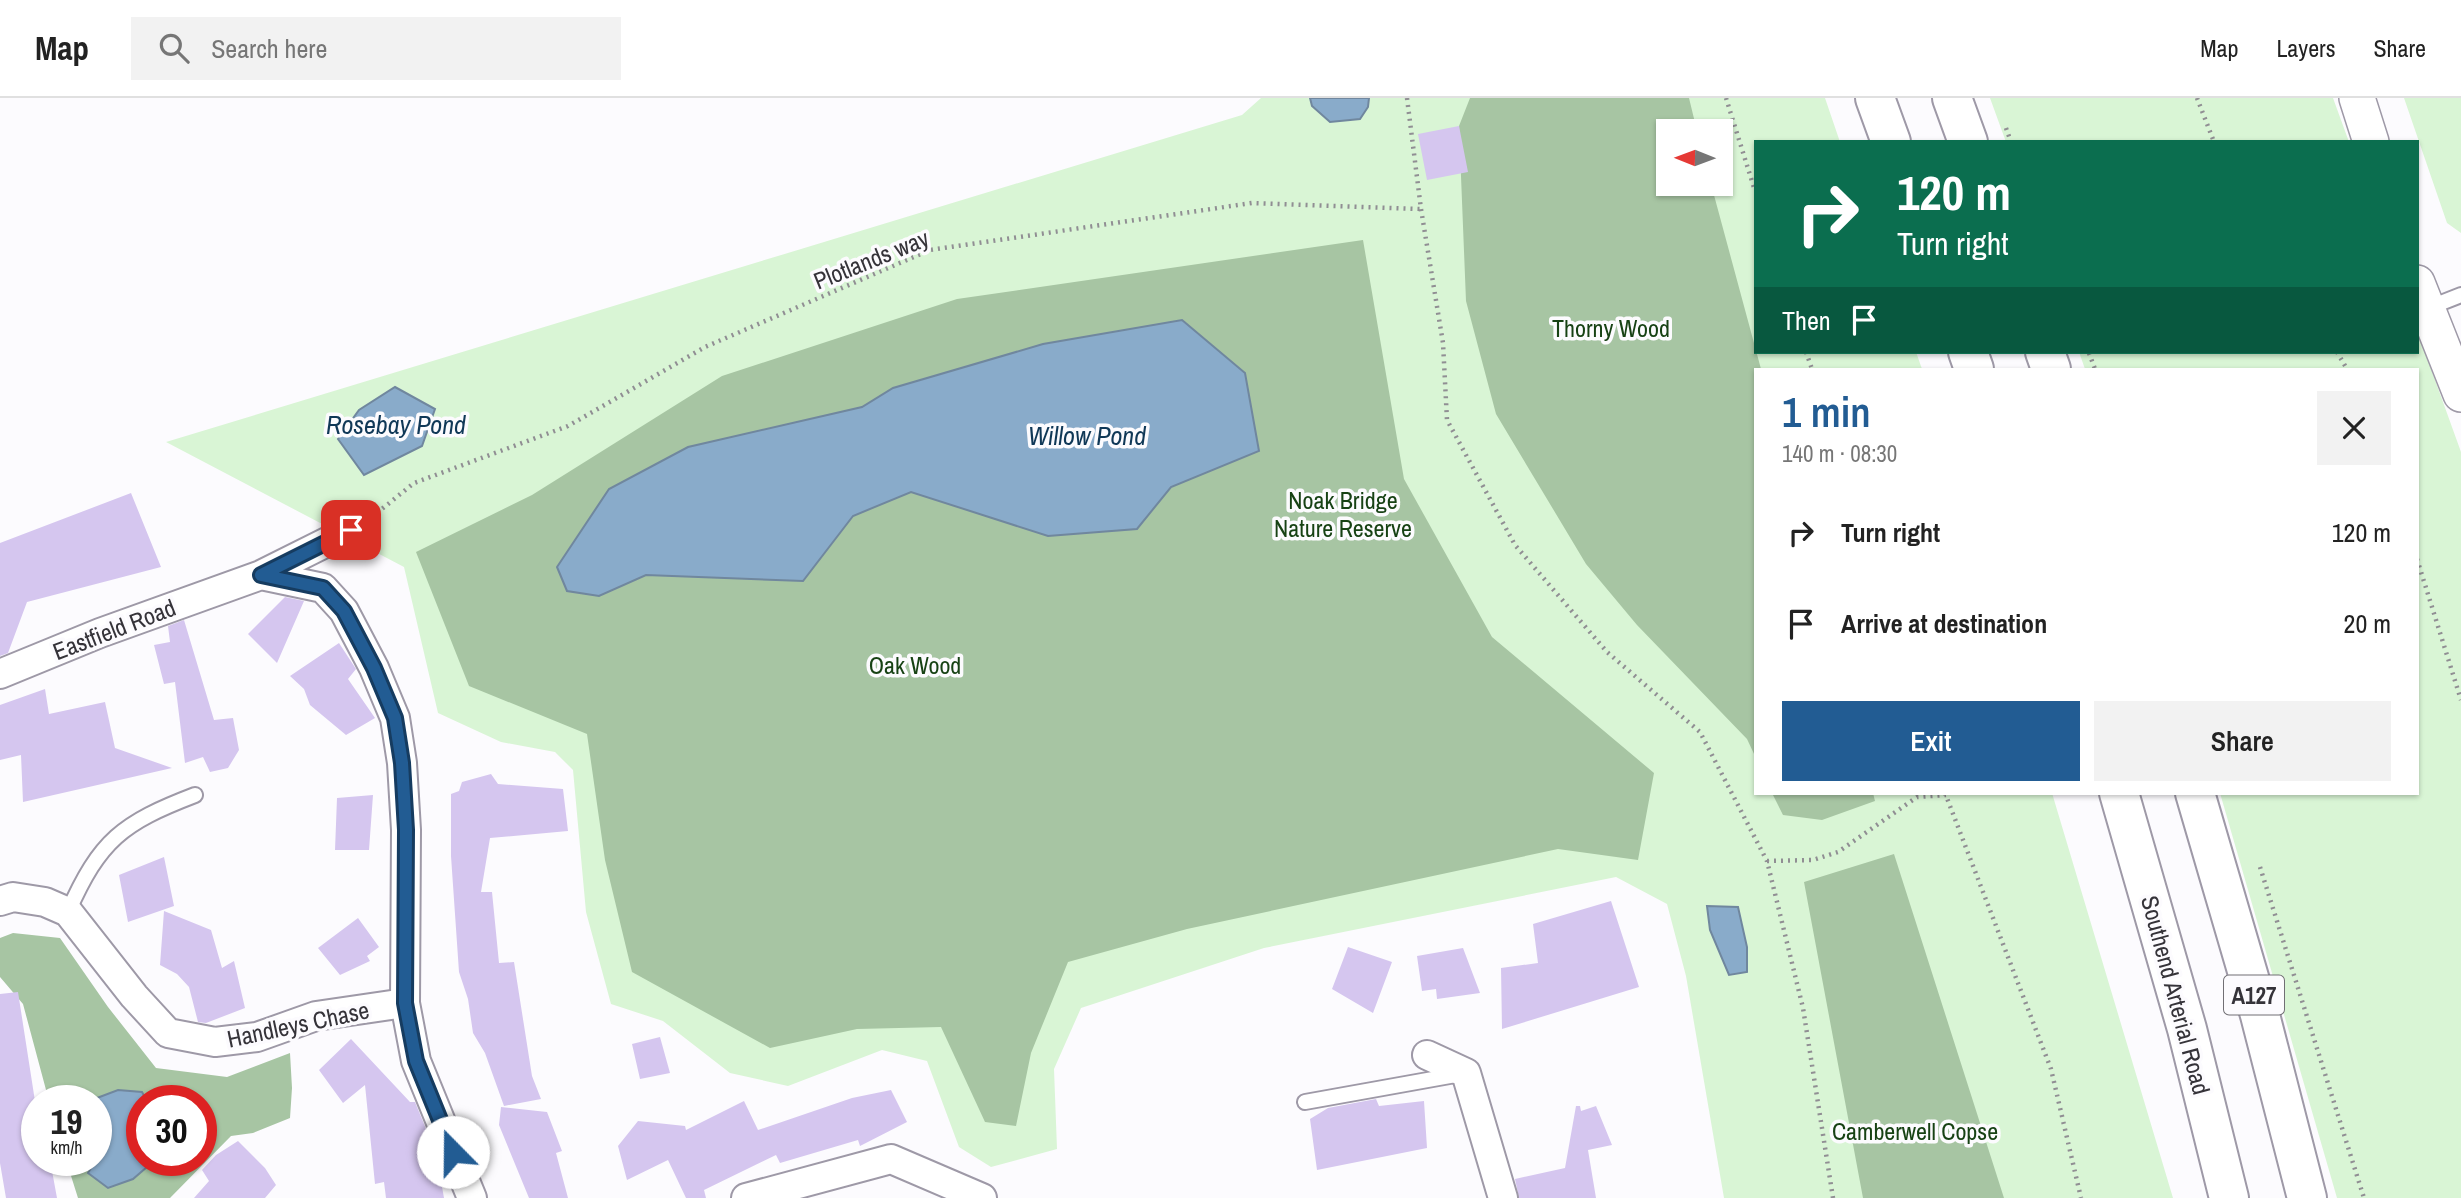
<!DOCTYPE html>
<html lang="en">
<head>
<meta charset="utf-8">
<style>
  :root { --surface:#fff; --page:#f2f2f2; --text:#222; --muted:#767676; --line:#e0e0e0; --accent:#225c93 }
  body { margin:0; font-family:"Archivo Narrow",sans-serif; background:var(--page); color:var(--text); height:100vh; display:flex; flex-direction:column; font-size:26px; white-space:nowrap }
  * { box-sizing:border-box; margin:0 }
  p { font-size:23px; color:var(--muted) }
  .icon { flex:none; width:38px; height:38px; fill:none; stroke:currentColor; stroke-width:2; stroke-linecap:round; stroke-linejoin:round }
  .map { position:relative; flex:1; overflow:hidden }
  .side { position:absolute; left:1754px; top:270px; width:665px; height:427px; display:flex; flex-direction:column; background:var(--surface); border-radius:0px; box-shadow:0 2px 5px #0004 }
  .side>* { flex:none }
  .guide { position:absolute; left:1754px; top:42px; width:665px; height:214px; border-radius:0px; box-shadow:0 2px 5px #0004; background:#0b6e4f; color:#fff; overflow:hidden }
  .needle { width:46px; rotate:271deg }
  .tools { position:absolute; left:1656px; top:21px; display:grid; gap:14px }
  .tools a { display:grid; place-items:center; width:77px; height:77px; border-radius:0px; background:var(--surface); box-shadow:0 2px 5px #0004; font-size:35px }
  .speed { position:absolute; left:21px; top:987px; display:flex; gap:14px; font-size:35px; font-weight:700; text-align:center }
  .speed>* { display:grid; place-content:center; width:91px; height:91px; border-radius:50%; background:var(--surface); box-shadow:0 2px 5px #0004; line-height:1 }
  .speed small { font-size:18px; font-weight:400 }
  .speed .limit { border:10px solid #d22; background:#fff; color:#111 }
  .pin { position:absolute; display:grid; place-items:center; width:60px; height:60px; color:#fff; margin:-30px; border-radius:14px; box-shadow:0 4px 10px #0006 }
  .me { position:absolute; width:77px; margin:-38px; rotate:338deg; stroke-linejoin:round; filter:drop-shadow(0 0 5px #0008) }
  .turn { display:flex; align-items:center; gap:24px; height:147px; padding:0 28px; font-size:32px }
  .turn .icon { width:91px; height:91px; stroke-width:2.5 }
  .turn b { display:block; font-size:49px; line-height:60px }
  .then { display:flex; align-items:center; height:66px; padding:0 28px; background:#0003; gap:14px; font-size:26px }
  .round { display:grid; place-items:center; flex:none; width:74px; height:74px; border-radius:0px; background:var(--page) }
  .summary { display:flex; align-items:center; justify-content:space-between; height:119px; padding:0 28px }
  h1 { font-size:42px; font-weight:600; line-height:52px; color:var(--accent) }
  .action { display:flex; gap:14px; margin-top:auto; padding:14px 28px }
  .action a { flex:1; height:80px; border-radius:0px; background:var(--accent); color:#fff; font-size:28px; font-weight:600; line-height:80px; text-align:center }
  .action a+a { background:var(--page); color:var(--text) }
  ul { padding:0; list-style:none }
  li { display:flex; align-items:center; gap:21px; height:91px; padding:0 28px }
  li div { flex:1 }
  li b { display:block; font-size:26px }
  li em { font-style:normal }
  header { display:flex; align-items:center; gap:42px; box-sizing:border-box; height:98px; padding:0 35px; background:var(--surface); border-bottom:2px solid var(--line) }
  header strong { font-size:33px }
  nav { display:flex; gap:38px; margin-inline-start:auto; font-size:24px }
  .search { width:490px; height:63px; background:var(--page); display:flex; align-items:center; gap:18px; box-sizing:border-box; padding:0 24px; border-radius:0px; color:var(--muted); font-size:26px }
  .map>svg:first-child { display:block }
  .green { fill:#d9f5d5; fill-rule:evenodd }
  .forest { fill:#a7c5a3; fill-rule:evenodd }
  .water { fill:#89abca; stroke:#70879e; stroke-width:2 }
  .building { fill:#d5c6ef }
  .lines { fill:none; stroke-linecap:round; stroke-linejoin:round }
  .service-casing { stroke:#9e99a7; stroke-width:18 }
  .minor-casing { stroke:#9e99a7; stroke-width:32 }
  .tertiary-casing { stroke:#9e99a7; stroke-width:38 }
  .trunk-casing { stroke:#9e99a7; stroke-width:42 }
  .path { stroke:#908e93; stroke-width:4.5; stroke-dasharray:2 5; stroke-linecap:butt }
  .service { stroke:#fff; stroke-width:14 }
  .minor { stroke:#fff; stroke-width:28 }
  .tertiary { stroke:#fff; stroke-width:35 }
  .trunk { stroke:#fff; stroke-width:38 }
  .route-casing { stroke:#163c60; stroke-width:18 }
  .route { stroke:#225c93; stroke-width:12 }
  .labels { text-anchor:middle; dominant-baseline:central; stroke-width:7; stroke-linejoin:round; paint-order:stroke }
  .shield { fill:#fcfbfe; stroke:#716f74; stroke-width:2 }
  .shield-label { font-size:23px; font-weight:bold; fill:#353339 }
  .street-label { font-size:24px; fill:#353339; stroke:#fcfbfe }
  .park-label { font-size:24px; fill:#174214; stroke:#fcfbfe }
  .water-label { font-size:26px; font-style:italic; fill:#103857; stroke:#fcfbfe }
</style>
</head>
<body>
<header>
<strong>Map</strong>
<div class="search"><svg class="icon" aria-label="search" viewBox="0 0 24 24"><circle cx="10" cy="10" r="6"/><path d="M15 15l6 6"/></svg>Search here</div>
<nav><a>Map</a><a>Layers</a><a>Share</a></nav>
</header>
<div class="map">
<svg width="2461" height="1100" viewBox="0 0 2461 1100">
  <rect width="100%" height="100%" fill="#fcfbfe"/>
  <path class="green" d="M1261 0H1825L1840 44H1755V254H1916L1922 271H1755V695H2052L2173 1100H1724L1686 878 1667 806 1616 779 1264 850 1081 910 1054 971 1057 1051 991 1069 959 1049 927 963 882 952 788 988 730 975 663 923 611 906 586 814 573 672 555 654 501 644 438 615 404 469 166 344 1242 17ZM1668 33H1720V86H1668Z
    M1990 0H2333L2349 44H2006Z
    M2404 0H2461V135L2447 125Z
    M2417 232 2461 354V1100H2337L2220 695H2417V271H2085L2079 254H2417Z"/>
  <path class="forest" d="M1470 0H1689L1697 33H1668V86H1711L1761 271H1755V658L1747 641 1637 527 1586 466 1496 316 1466 203 1459 28Z
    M1363 142 1404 381 1492 539 1654 675 1638 762 1558 751 1187 831 1068 864 1031 955 1016 1028 985 1024 941 929 857 931 770 950 632 874 605 762 587 636 469 588 416 454 532 397 722 278 957 201Z
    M1772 695H1873L1875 703 1822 722 1783 717Z
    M1894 756 2004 1100H1863L1804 784Z
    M13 835 60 840 108 909 156 970 227 979 290 955 292 990 290 1020 253 1035 231 1038 170 1100H78L66 1062H96V1003H49L23 906 0 879V840ZM142 1003H201V1062H142Z"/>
  <path class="water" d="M1310 0H1369L1368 9 1360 21 1330 24 1312 8Z
    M1182 222 1245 275 1259 353 1171 389 1137 431 1048 438 911 394 853 418 803 483 646 477 599 498 567 493 557 469 609 391 688 349 862 309 893 290 1043 246Z
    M395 289 435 311 422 348 364 377 338 341 359 312Z
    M1707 808 1738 809 1747 849V874L1729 877 1710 832Z
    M118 992 142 994 147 1003H142V1062H155L133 1081 108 1090 88 1075 96 1062 100 1039H96V1003H89Z"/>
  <path class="building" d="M1459 28 1468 74 1427 82 1418 36Z
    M131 395 161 469 27 504 8 555 0 558V445Z
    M285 499 304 503 277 565 248 536Z
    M184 522 214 622 233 620 239 652 228 670 210 674 203 659 185 665 175 584 164 586 154 547 170 544 168 528Z
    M339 545 356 571 348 581 375 620 346 637 310 607 304 591 290 578Z
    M45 591 49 616 105 604 115 650 172 670 23 704 21 657 0 662V607Z
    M491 676 498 686 563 691 568 733 490 740 481 794H492L499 865 514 864 532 978 541 1001 504 1008 485 955 473 935 468 901 459 874 451 758V696L459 693 462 684Z
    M373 697 369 752H335L337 700Z
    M164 759 174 808 128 824 119 777Z
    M1611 803 1639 889 1502 931 1501 870 1538 865 1533 826Z
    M164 813 211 832 222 870 234 863 245 910 206 925 198 924 189 889 177 876 160 867Z
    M358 820 379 849 367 858 370 863 340 877 318 850Z
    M1348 849 1392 864 1373 915 1332 891Z
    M1463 850 1480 895 1437 901 1436 891 1422 893 1417 858Z
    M18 894 37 1016V1062H50L57 1100H6L0 1065V896Z
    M660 939 670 975 640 981 632 946Z
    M351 941 410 1004H415L436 1055 444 1100H386L384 1084 375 1086 365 987 343 1005 319 972Z
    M891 992 907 1024 860 1048 858 1042 780 1065 776 1057 704 1092 706 1100H686L668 1062 627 1082 618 1048 638 1023 685 1028 686 1032 744 1003 758 1032 852 1000Z
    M1376 1001 1379 1008 1424 1003 1427 1050 1317 1072 1310 1021 1328 1010Z
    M1576 1008H1580L1581 1013 1596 1008 1612 1047 1588 1052 1596 1100H1519L1515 1081 1565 1070Z
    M501 1009 547 1014 562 1053 556 1055 568 1100H529L499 1027Z
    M238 1043 265 1070 276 1087 265 1100H194L209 1083 202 1072 216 1057Z"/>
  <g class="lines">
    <defs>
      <path id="service" d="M2428 210 2461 197
        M68 814C100 742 122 725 195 697
        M1305 1004 1461 976"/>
      <path id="minor" d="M261 477 351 432
        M0 576 100 535 261 477 323 490 344 513 374 570 395 620 402 665 406 732 405 905 416 963 472 1100
        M0 803 13 799 45 804 68 814 134 898 168 935 215 944 257 939 316 918 405 905
        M1427 957 1466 975 1503 1100
        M746 1100 891 1061 982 1100"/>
      <path id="tertiary" d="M2357 0 2371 44
        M2417 185 2461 296"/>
      <path id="trunk" d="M1875 0 1891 44
        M1952 0 1968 44
        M1968 254 1974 271
        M2045 254 2051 271
        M2119 695 2187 931 2229 1100
        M2195 695 2260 917 2307 1100"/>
    </defs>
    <use href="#service" class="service-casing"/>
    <use href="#minor" class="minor-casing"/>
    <use href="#tertiary" class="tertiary-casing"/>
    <use href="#trunk" class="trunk-casing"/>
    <path class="path" d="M1407 0 1421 111 1443 245 1447 322 1515 447 1607 554 1700 634 1767 763 1803 910 1833 1100
      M1726 0 1755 93
      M2197 0 2214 44
      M2006 30 2011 44
      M1806 254 1812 271
      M2337 254 2347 271
      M2089 255 2095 271
      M377 415 414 385 568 328 705 249 930 152 1252 105 1421 111
      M2417 461 2461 602
      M1945 695 2051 971 2081 1100
      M1767 763 1813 762 1838 754 1917 699 1946 697
      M2260 769 2364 1100"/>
    <use href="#service" class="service"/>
    <use href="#minor" class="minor"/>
    <use href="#tertiary" class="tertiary"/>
    <use href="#trunk" class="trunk"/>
  </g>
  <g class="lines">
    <defs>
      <path id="route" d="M351 432 261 477 323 490 344 513 374 570 395 620 402 665 406 732 405 905 416 963 453 1054"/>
    </defs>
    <use href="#route" class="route-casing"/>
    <use href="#route" class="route"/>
  </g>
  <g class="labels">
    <rect class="shield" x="2224" y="877.5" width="60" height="39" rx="5"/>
    <g class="shield-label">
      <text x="2254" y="897">A127</text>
    </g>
    <g class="street-label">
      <text transform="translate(871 161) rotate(-22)">Plotlands way</text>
      <text transform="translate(114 531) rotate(-21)">Eastfield Road</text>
      <text transform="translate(2176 897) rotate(75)">Southend Arterial Road</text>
      <text transform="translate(298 926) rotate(-12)">Handleys Chase</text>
    </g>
    <g class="park-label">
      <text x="1611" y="230">Thorny Wood</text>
      <text x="1343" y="402">Noak Bridge<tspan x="1343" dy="28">Nature Reserve</tspan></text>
      <text x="915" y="567">Oak Wood</text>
      <text x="1915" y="1033">Camberwell Copse</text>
    </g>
    <g class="water-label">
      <text x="396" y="326">Rosebay Pond</text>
      <text x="1087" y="337">Willow Pond</text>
    </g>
  </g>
</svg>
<div class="tools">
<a><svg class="needle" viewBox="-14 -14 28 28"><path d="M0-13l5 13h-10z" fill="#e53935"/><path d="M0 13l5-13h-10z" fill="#767676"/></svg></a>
</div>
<div class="speed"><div>19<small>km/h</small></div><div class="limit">30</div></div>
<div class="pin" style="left:351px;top:432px;background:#d93025"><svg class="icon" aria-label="arrive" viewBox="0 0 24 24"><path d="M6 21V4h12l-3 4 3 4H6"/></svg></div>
<svg class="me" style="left:453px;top:1054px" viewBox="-20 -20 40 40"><circle r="19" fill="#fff"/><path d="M0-13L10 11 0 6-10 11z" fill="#225c93"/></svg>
<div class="guide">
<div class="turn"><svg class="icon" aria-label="right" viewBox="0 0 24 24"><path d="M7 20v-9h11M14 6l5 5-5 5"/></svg><div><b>120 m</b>Turn right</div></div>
<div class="then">Then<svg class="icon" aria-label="arrive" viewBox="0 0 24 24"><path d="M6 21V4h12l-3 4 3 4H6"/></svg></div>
</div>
<section class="side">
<div class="summary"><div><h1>1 min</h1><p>140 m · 08:30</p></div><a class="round"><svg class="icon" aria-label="close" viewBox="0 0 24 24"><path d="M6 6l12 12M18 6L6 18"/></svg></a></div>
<ul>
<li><svg class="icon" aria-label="right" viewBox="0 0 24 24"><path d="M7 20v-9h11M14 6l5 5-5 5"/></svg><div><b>Turn right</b></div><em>120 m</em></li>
<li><svg class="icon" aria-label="arrive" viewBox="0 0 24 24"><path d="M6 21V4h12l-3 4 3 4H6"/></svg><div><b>Arrive at destination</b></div><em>20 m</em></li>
</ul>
<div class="action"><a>Exit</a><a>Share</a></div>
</section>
</div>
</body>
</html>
